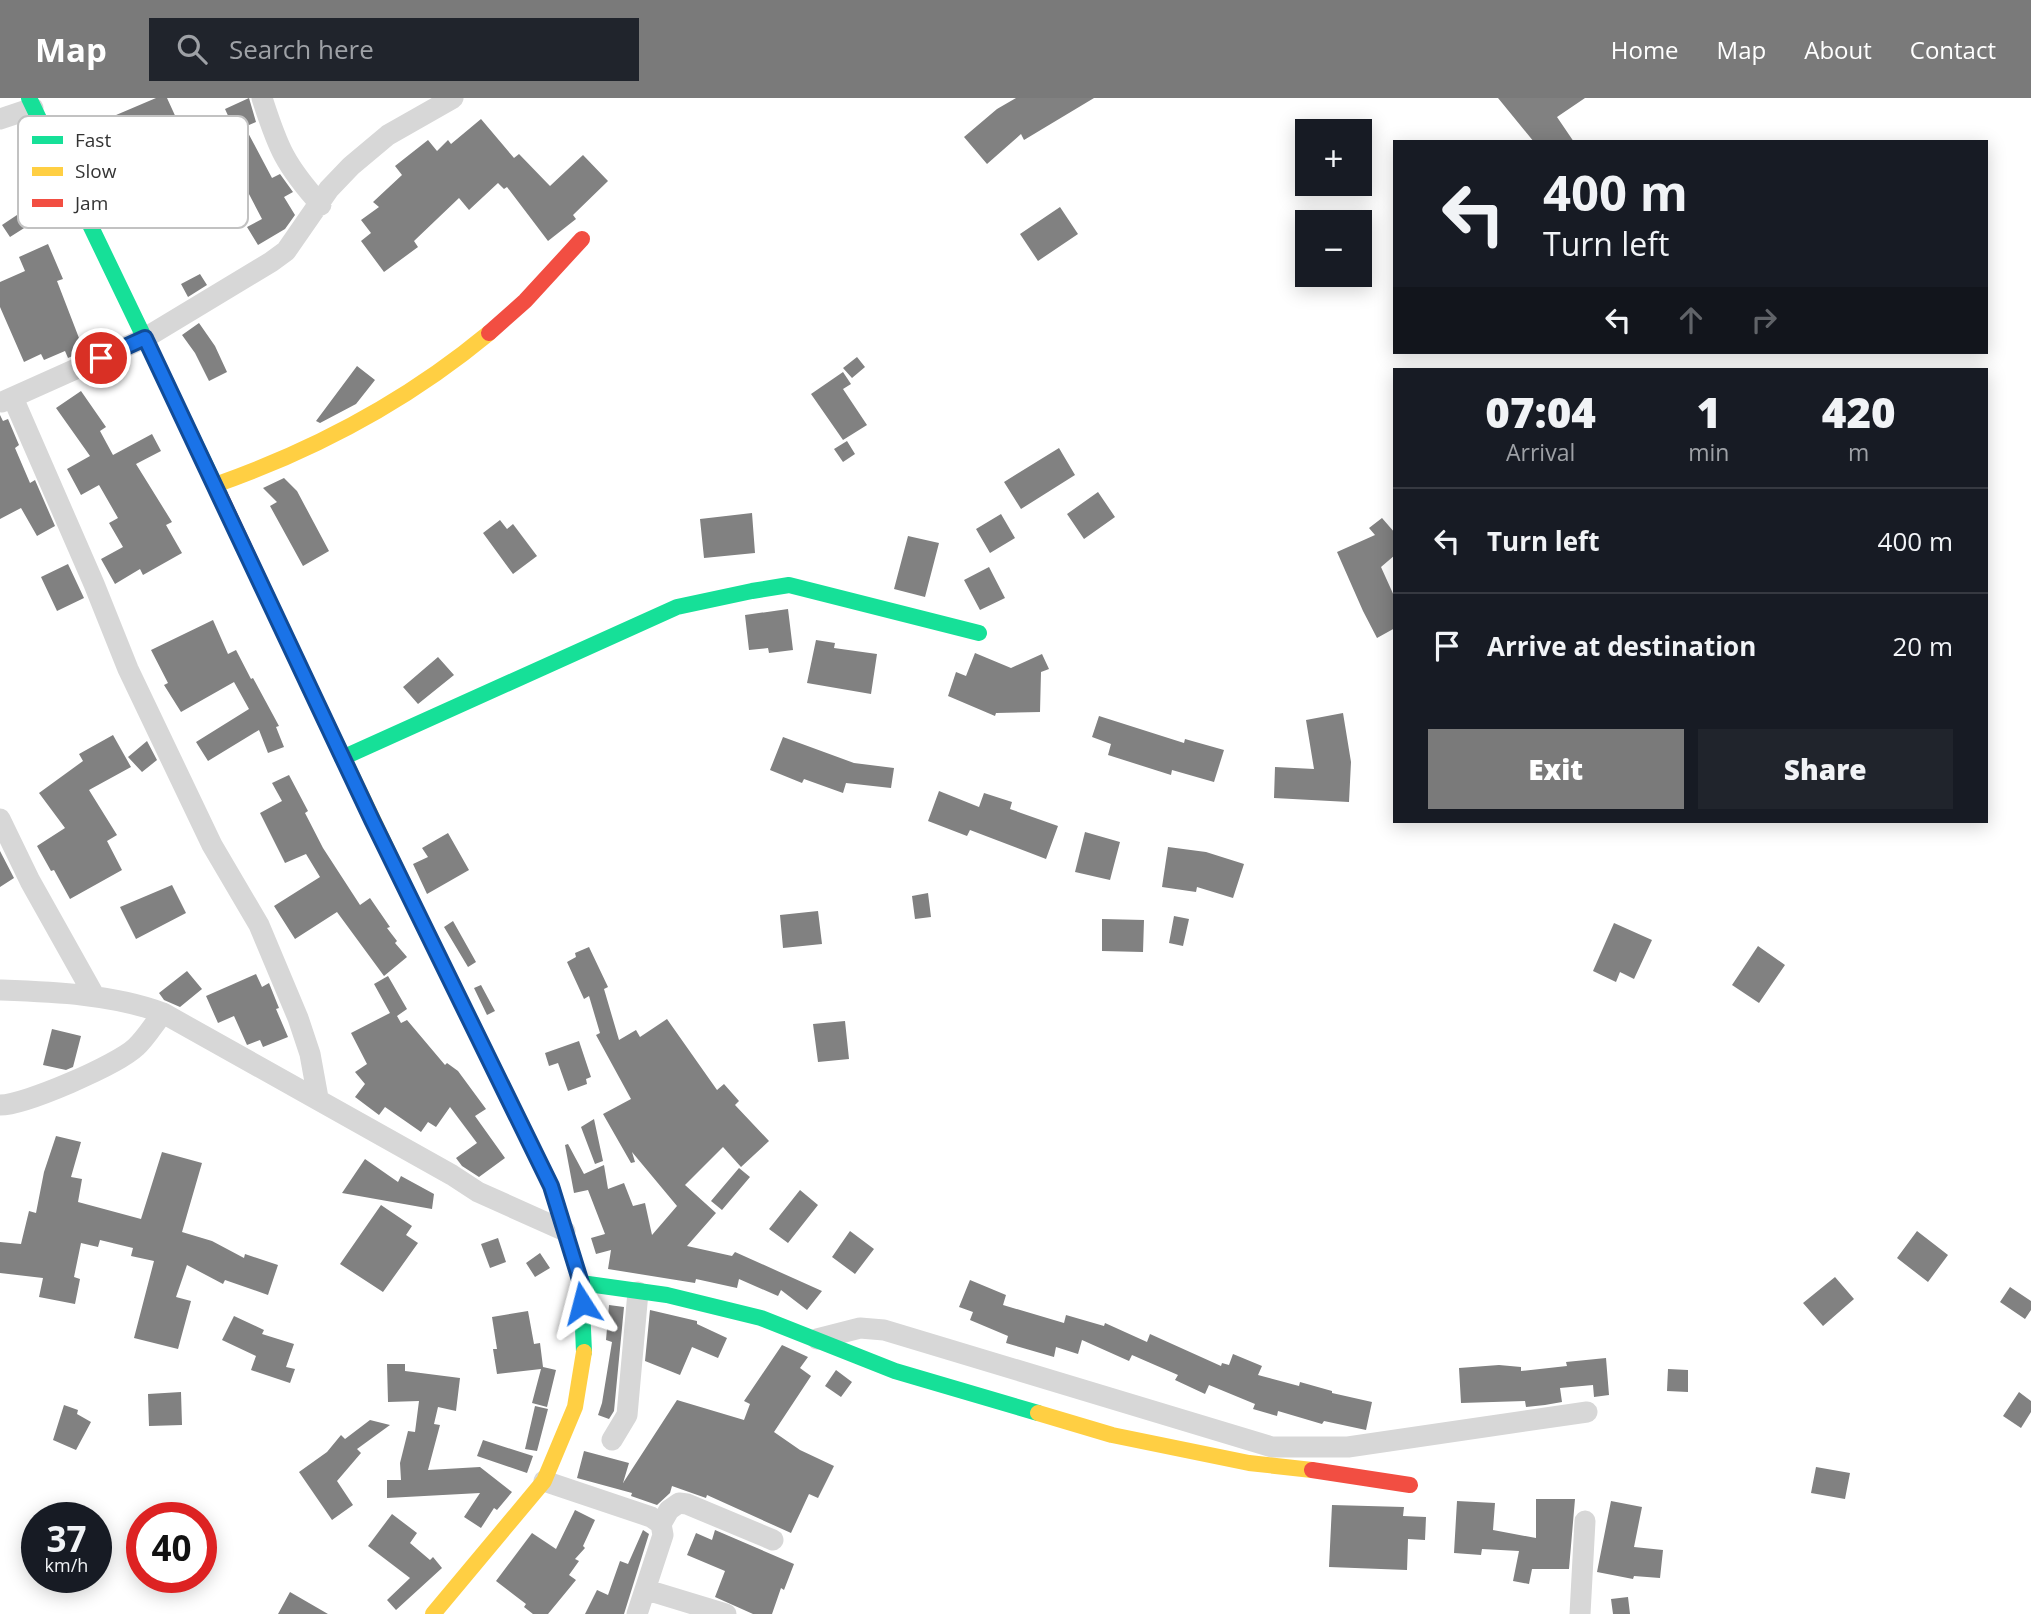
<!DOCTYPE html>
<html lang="en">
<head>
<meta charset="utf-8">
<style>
  :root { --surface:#171b24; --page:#20242c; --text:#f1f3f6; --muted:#9ea1a6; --line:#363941; --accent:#7a7a7a }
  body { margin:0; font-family:"Open Sans",sans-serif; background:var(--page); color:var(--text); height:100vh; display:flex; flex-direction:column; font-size:26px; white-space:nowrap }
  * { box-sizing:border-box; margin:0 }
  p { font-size:23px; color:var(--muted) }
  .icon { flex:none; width:38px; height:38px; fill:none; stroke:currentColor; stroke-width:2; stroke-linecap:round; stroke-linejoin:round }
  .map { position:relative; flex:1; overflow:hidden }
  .side { position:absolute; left:1393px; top:270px; width:595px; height:455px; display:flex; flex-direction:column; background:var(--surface); border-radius:0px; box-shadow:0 4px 18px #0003 }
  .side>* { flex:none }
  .banner { position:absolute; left:1393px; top:42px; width:595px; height:214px; border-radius:0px; box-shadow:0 4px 18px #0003; background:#171b24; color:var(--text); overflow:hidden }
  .tools { position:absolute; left:1295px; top:21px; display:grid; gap:14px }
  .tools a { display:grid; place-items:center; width:77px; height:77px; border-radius:0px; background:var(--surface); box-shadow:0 4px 18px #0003; font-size:35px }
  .speed { position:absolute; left:21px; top:1404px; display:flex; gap:14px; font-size:35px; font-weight:700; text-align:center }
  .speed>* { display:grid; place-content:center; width:91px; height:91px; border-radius:50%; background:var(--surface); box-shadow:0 4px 18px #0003; line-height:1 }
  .speed small { font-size:18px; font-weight:400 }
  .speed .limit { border:10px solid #d22; background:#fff; color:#111 }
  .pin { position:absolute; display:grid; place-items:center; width:60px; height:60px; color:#fff; margin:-30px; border:4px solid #fff; border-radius:50%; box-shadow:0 2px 7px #0007 }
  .me { position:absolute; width:77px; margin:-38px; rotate:351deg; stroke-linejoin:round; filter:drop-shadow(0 0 5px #0008) }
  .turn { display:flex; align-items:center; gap:24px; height:147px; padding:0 35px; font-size:32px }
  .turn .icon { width:91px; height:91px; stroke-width:2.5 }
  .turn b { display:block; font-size:49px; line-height:60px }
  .lanes { display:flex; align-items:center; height:66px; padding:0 35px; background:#0003; justify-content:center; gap:35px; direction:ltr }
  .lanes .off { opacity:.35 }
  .eta { display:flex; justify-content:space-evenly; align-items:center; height:119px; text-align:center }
  .eta b { font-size:42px; font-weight:800; line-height:49px }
  .cta { display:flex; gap:14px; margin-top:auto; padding:14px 35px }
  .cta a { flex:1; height:80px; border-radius:0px; background:var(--accent); color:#fff; font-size:28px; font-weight:800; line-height:80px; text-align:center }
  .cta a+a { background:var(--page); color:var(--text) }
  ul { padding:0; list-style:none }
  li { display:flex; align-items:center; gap:21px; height:105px; padding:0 35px; border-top:2px solid var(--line) }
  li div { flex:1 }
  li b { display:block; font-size:26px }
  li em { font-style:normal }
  header { display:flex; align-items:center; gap:42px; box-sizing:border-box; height:98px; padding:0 35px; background:var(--accent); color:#fff }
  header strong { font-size:33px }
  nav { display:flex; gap:38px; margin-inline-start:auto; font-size:24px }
  .search { width:490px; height:63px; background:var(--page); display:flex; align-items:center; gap:18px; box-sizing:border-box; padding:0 24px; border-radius:0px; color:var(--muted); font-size:26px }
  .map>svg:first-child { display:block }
  .building { fill:#818181 }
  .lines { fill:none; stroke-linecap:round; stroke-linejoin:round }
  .street { stroke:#d7d7d7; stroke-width:21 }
  .fast { stroke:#16e098; stroke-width:16 }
  .slow { stroke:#ffcf43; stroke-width:16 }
  .jam { stroke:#f24e42; stroke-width:16 }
  .route-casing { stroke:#114b97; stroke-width:18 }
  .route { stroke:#1a73e8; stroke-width:12 }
  .key { fill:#fff; stroke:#c2c2c2; stroke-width:2 }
  .key-label { font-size:19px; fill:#333 }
</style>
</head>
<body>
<header>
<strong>Map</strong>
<div class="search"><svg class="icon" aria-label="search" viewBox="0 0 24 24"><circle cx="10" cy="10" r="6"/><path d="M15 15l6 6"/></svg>Search here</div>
<nav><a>Home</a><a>Map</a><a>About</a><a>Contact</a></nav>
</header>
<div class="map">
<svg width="2031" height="1516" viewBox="0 0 2031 1516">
  <rect width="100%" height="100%" fill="#fff"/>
  <path class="building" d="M156 0H167L194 59 246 31 272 80 280 76 293 94 284 99 295 117 285 131 258 147 247 129 262 121 237 73 195 97 198 103 149 127 139 106 152 100 123 32 109 39 102 23Z
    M249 0 256 24 235 33 225 11Z
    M1016 0H1094L1024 42 1021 36 987 66 964 39 997 11Z
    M1498 0H1585L1557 19 1574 44H1534Z
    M481 21 514 60 519 56 550 88 583 57 608 83 573 117 576 121 548 143 507 89 504 91 498 85 469 112 459 100 414 143 418 149 384 174 361 143 371 135 361 122 379 109 373 104 402 77 395 68 428 42 437 53 448 42 451 46Z
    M32 107 40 120 10 139 2 127Z
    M1060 109 1078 136 1038 163 1020 136Z
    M48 146 63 181 57 183 84 253 68 260 65 253 44 262 41 256 24 264 0 209V184L25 173 19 159Z
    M200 176 207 187 188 199 181 186Z
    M199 225 215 248 227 274 209 283 195 255 182 237Z
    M857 259 865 269 852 280 843 270Z
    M357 268 375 282 356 306 320 325 316 323Z
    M843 274 851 286 843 291 867 327 843 342 811 296Z
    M81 293 106 329 100 333 113 357 152 336 161 353 136 366 172 424 166 427 182 455 143 477 140 471 115 486 101 461 123 449 109 425 118 420 99 387 81 397 67 371 90 358 56 310Z
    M0 317 3 323 8 321 19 347 15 350 30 385 35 382 55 428 37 438 21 410 0 421Z
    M847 343 855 356 843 364 834 351Z
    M1059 350 1075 377 1021 411 1004 384Z
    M284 380 297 393 329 453 303 468 270 408 277 404 263 390Z
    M1098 394 1115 419 1084 441 1067 416Z
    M752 415 755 455 704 460 700 421Z
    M1001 416 1015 440 990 455 976 431Z
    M1382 420 1395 435V457L1381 469 1395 500V530L1377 540 1363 513 1337 454 1375 437 1369 430Z
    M500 422 507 431 513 426 537 458 513 476 483 435Z
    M908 438 939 445 925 499 894 491Z
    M68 466 84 500 57 513 41 479Z
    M989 469 1005 500 980 512 964 482Z
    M788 511 793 552 769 555 768 550 749 552 745 517Z
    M213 522 228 556 236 552 251 581 253 580 279 628 276 629 284 649 268 655 259 632 208 663 196 644 249 611 234 584 181 614 164 587 168 585 151 552Z
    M816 542 835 545 834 550 877 556 871 596 807 585Z
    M975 555 1011 570 1042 556 1049 571 1041 574 1040 614 996 615 995 618 948 598 956 574 966 578Z
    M438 559 454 577 418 606 403 589Z
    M1343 615 1351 664 1349 704 1274 700 1275 669 1314 671 1306 622Z
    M1099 618 1184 645 1185 641 1224 652 1214 684 1172 672 1171 677 1108 657 1111 646 1092 639Z
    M113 637 131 669 89 692 117 737 107 743 122 772 70 801 54 772 51 773 37 748 65 730 39 695 83 663 79 656Z
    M783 639 854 665 894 670 891 690 846 685 843 695 804 681 802 685 770 672Z
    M147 643 157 662 142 674 128 659Z
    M289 677 308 713 305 715 323 750 360 807 370 800 390 829 387 830 397 843 395 845 407 859 384 878 337 814 295 841 274 808 320 779 306 756 285 765 260 715 282 703 272 685Z
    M939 693 979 709 984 695 1012 704 1010 711 1058 728 1046 761 970 732 967 738 928 723Z
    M1085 734 1120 744 1110 782 1075 774Z
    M448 735 469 772 427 796 413 766 428 759 422 750Z
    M1168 749 1206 754 1244 766 1233 800 1197 789 1196 794 1162 789Z
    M0 753 14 780 0 789Z
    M172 787 186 815 136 841 120 809Z
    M928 795 931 819 915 821 912 798Z
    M818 813 822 846 783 850 780 817Z
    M1174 818 1189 821 1183 848 1169 845Z
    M1102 821 1144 822 1143 854 1102 853Z
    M453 823 476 864 468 869 444 829Z
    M1614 825 1652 842 1634 881 1620 874 1616 884 1593 873Z
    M1758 848 1785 867 1759 905 1732 887Z
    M589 849 608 889 604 891 619 942 636 932 640 939 667 921 717 992 724 986 739 1003 735 1007 769 1043 741 1069 723 1049 685 1087 716 1115 687 1148 732 1158 735 1154 822 1193 807 1212 781 1192 778 1198 739 1181 737 1190 696 1181 695 1185 608 1171 611 1152 596 1156 591 1140 605 1136 588 1092 574 1095 565 1047 568 1046 584 1076 604 1067 608 1091 624 1085 633 1108 645 1105 652 1137 677 1108 632 1054 635 1064 631 1065 603 1016 631 1001 596 937 600 935 589 898 584 901 567 864 576 859 575 855Z
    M187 873 202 891 180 909 164 902 159 895Z
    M256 876 262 889 269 885 279 910 276 911 288 939 263 949 260 942 247 947 234 918 218 925 206 898Z
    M388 878 407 911 397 918 401 925 407 922 445 967 447 965 458 973 486 1011 475 1018 505 1060 479 1079 462 1068 456 1060 477 1045 450 1009 436 1029 428 1024 421 1034 385 1009 379 1017 355 999 365 986 355 974 367 966 351 935 390 915 374 886Z
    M481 887 495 913 487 917 474 890Z
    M845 923 849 961 818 964 813 926Z
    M52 931 81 938 73 969 66 972 43 967Z
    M579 943 591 979 586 981 587 986 568 993 558 965 549 968 545 955Z
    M594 1021 603 1063 595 1066 581 1029Z
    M56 1038 81 1044 71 1079 82 1081 78 1104 141 1121 162 1054 202 1065 182 1134 212 1143 244 1160 245 1156 278 1167 268 1197 225 1182 223 1186 187 1167 176 1199 191 1203 178 1251 134 1240 154 1163 131 1158 133 1150 100 1142 98 1149 81 1145 74 1179 80 1181 75 1206 39 1199 43 1180 0 1175V1144L21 1146 29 1113 36 1115 44 1074Z
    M365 1061 398 1084 401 1078 434 1096 432 1111 342 1095Z
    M739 1070 750 1079 722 1112 711 1103Z
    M800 1092 818 1107 788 1145 769 1131Z
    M381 1107 412 1128 406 1137 418 1145 383 1194 340 1166Z
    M850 1133 874 1151 855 1176 832 1159Z
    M1917 1133 1948 1157 1928 1184 1897 1160Z
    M498 1140 506 1164 490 1170 481 1146Z
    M540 1155 550 1170 535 1179 526 1165Z
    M1835 1179 1854 1201 1823 1228 1803 1205Z
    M970 1182 1006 1197 1003 1207 1064 1225 1066 1217 1104 1228 1105 1225 1147 1244 1150 1236 1221 1268 1222 1265 1229 1267 1233 1256 1262 1268 1258 1277 1299 1288 1300 1284 1332 1293V1295L1372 1304 1366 1332 1324 1323 1322 1326 1278 1313 1277 1318 1253 1311 1255 1306 1209 1287 1205 1296 1175 1282 1178 1277 1132 1257 1129 1263 1082 1242 1078 1256 1056 1249 1054 1259 1006 1245 1008 1238 970 1222 973 1214 959 1209Z
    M2010 1189 2031 1203V1212L2025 1221 2000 1204Z
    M609 1207 624 1209 614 1313 609 1321 598 1317 602 1305 612 1244 606 1242Z
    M650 1212 697 1223V1226L727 1240 718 1260 692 1249 680 1277 645 1263Z
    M528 1213 534 1246 540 1245 543 1269 556 1272 547 1309 532 1305 541 1271 497 1276 493 1251H497L492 1219Z
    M234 1218 264 1232 262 1236 294 1246 286 1269 295 1271 290 1285 251 1272 256 1258 222 1242Z
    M782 1247 808 1259 800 1270 811 1278 774 1334 800 1352 834 1368 818 1400 809 1396 791 1435 707 1397 706 1400 672 1388 670 1395 657 1407 631 1398 632 1395 577 1380 584 1353 629 1365 623 1385 677 1302 744 1322 750 1306 744 1303Z
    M1606 1260 1609 1297 1594 1299 1593 1287 1560 1290 1562 1304 1545 1307 1526 1309 1525 1303 1461 1305 1459 1270 1499 1267 1521 1269V1273L1567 1268 1566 1264Z
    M387 1266H405V1273L460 1280 456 1313 438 1309 434 1326 440 1327 428 1372 480 1369 512 1394 497 1412 494 1410 481 1430 464 1419 480 1395 387 1400V1382H401L400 1365 408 1333 415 1334 419 1303 388 1304Z
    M1668 1271 1688 1272V1294L1667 1293Z
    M836 1272 852 1284 841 1299 825 1288Z
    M181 1294 182 1327 149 1328 148 1296Z
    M2019 1294 2031 1303V1314L2021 1330 2003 1318Z
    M64 1307 78 1312 77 1316 91 1324 76 1352 53 1342Z
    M535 1308 548 1311 537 1353 525 1351Z
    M370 1322 390 1327 357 1351 361 1355 337 1383 353 1407 332 1422 299 1374 327 1354 341 1337 345 1341Z
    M483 1342 533 1358 527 1375 477 1358Z
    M1816 1369 1850 1375 1845 1401 1811 1395Z
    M1536 1401H1575L1569 1471H1532L1529 1486 1513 1483 1519 1453 1482 1451 1481 1457 1454 1455 1457 1403 1495 1405 1493 1432 1536 1440Z
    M1611 1403 1642 1409 1634 1449 1663 1452 1660 1480 1634 1478 1633 1481 1597 1474Z
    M1332 1407 1404 1409 1403 1418 1426 1419 1425 1442 1408 1441 1407 1472 1329 1469Z
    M575 1412 595 1422 583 1448 585 1450 575 1461 579 1463 569 1477 576 1482 548 1516H533L524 1509 526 1506 496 1483 532 1435 556 1451Z
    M392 1416 417 1435 410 1445 430 1462 433 1459 442 1470 396 1512 387 1502 410 1480 368 1448Z
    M643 1432 649 1436 624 1516H585L597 1492 608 1497 620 1463 628 1466Z
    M715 1432 794 1466 784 1492 781 1490 772 1516H753L715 1499 725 1473 687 1457 696 1435 712 1442Z
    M290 1494 328 1516H278Z
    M1628 1499 1630 1516H1613L1611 1501Z"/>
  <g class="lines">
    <path class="street" d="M262 0C278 50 285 67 321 107
      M0 21 33 10
      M13 300 94 486 128 571 212 747 259 827 298 920 310 956 318 1000
      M2 304 145 240 271 164 286 153 329 91 351 68 388 37 453 0
      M0 721 30 783 95 899
      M0 892C54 894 112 896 163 915L452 1077 478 1094 565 1133
      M0 1007C25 1007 117 967 136 949 146 940 154 926 163 915
      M817 1241 860 1230 884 1232 1272 1349H1348L1587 1314
      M612 1342 627 1317 638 1194
      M544 1383 651 1419 661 1426 663 1437 637 1516
      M661 1426 669 1412 679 1405 687 1406 773 1442
      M647 1492 726 1516
      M1580 1516 1585 1423"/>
    <path class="fast" d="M29 0 220 397
      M342 660 677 509 752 493 789 487 979 535
      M420 820 551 1088 581 1185 584 1254
      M581 1185 667 1197 761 1220 895 1273 1038 1315"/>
    <path class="slow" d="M215 387C315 352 407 303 489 235
      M291 550 420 820
      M1038 1315 1112 1337 1249 1365 1312 1372
      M433 1516 544 1383 575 1309 584 1254"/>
    <path class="jam" d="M489 235 525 203 582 141
      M220 397 291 550
      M1312 1372 1410 1387"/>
  </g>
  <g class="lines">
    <defs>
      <path id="route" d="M101 260 145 240 372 722 551 1088 581 1185 582 1205"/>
    </defs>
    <use href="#route" class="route-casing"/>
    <use href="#route" class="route"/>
  </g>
  <rect x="18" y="18" width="230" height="112" rx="10" class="key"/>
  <rect x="32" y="38" width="31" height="8" fill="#16e098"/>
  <rect x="32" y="69" width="31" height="9" fill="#ffcf43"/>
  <rect x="32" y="101" width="31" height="8" fill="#f24e42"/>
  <g class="key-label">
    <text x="75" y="49">Fast</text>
    <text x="75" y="80">Slow</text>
    <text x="75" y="112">Jam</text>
  </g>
</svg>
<div class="tools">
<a>+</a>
<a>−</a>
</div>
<div class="speed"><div>37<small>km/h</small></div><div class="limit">40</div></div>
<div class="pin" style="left:101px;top:260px;background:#d93025"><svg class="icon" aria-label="arrive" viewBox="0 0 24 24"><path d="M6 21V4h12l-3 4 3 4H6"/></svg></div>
<svg class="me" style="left:582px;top:1205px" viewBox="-20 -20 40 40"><path d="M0-17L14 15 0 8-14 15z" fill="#1a73e8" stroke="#fff" stroke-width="4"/></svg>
<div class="banner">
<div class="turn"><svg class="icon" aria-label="left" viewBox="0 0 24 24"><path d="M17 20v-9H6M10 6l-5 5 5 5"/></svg><div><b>400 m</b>Turn left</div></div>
<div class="lanes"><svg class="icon" aria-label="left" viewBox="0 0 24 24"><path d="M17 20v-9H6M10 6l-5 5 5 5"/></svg><svg class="icon off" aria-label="ahead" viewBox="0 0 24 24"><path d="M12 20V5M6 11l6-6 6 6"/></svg><svg class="icon off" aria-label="right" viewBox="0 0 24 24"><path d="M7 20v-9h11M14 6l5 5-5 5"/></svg></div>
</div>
<section class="side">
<div class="eta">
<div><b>07:04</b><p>Arrival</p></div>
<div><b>1</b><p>min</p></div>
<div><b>420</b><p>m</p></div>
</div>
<ul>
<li><svg class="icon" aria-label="left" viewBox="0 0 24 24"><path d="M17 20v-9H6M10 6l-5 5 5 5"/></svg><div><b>Turn left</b></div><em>400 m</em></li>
<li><svg class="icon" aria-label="arrive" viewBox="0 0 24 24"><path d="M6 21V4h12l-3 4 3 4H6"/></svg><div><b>Arrive at destination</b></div><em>20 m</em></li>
</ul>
<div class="cta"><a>Exit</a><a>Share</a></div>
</section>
</div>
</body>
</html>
